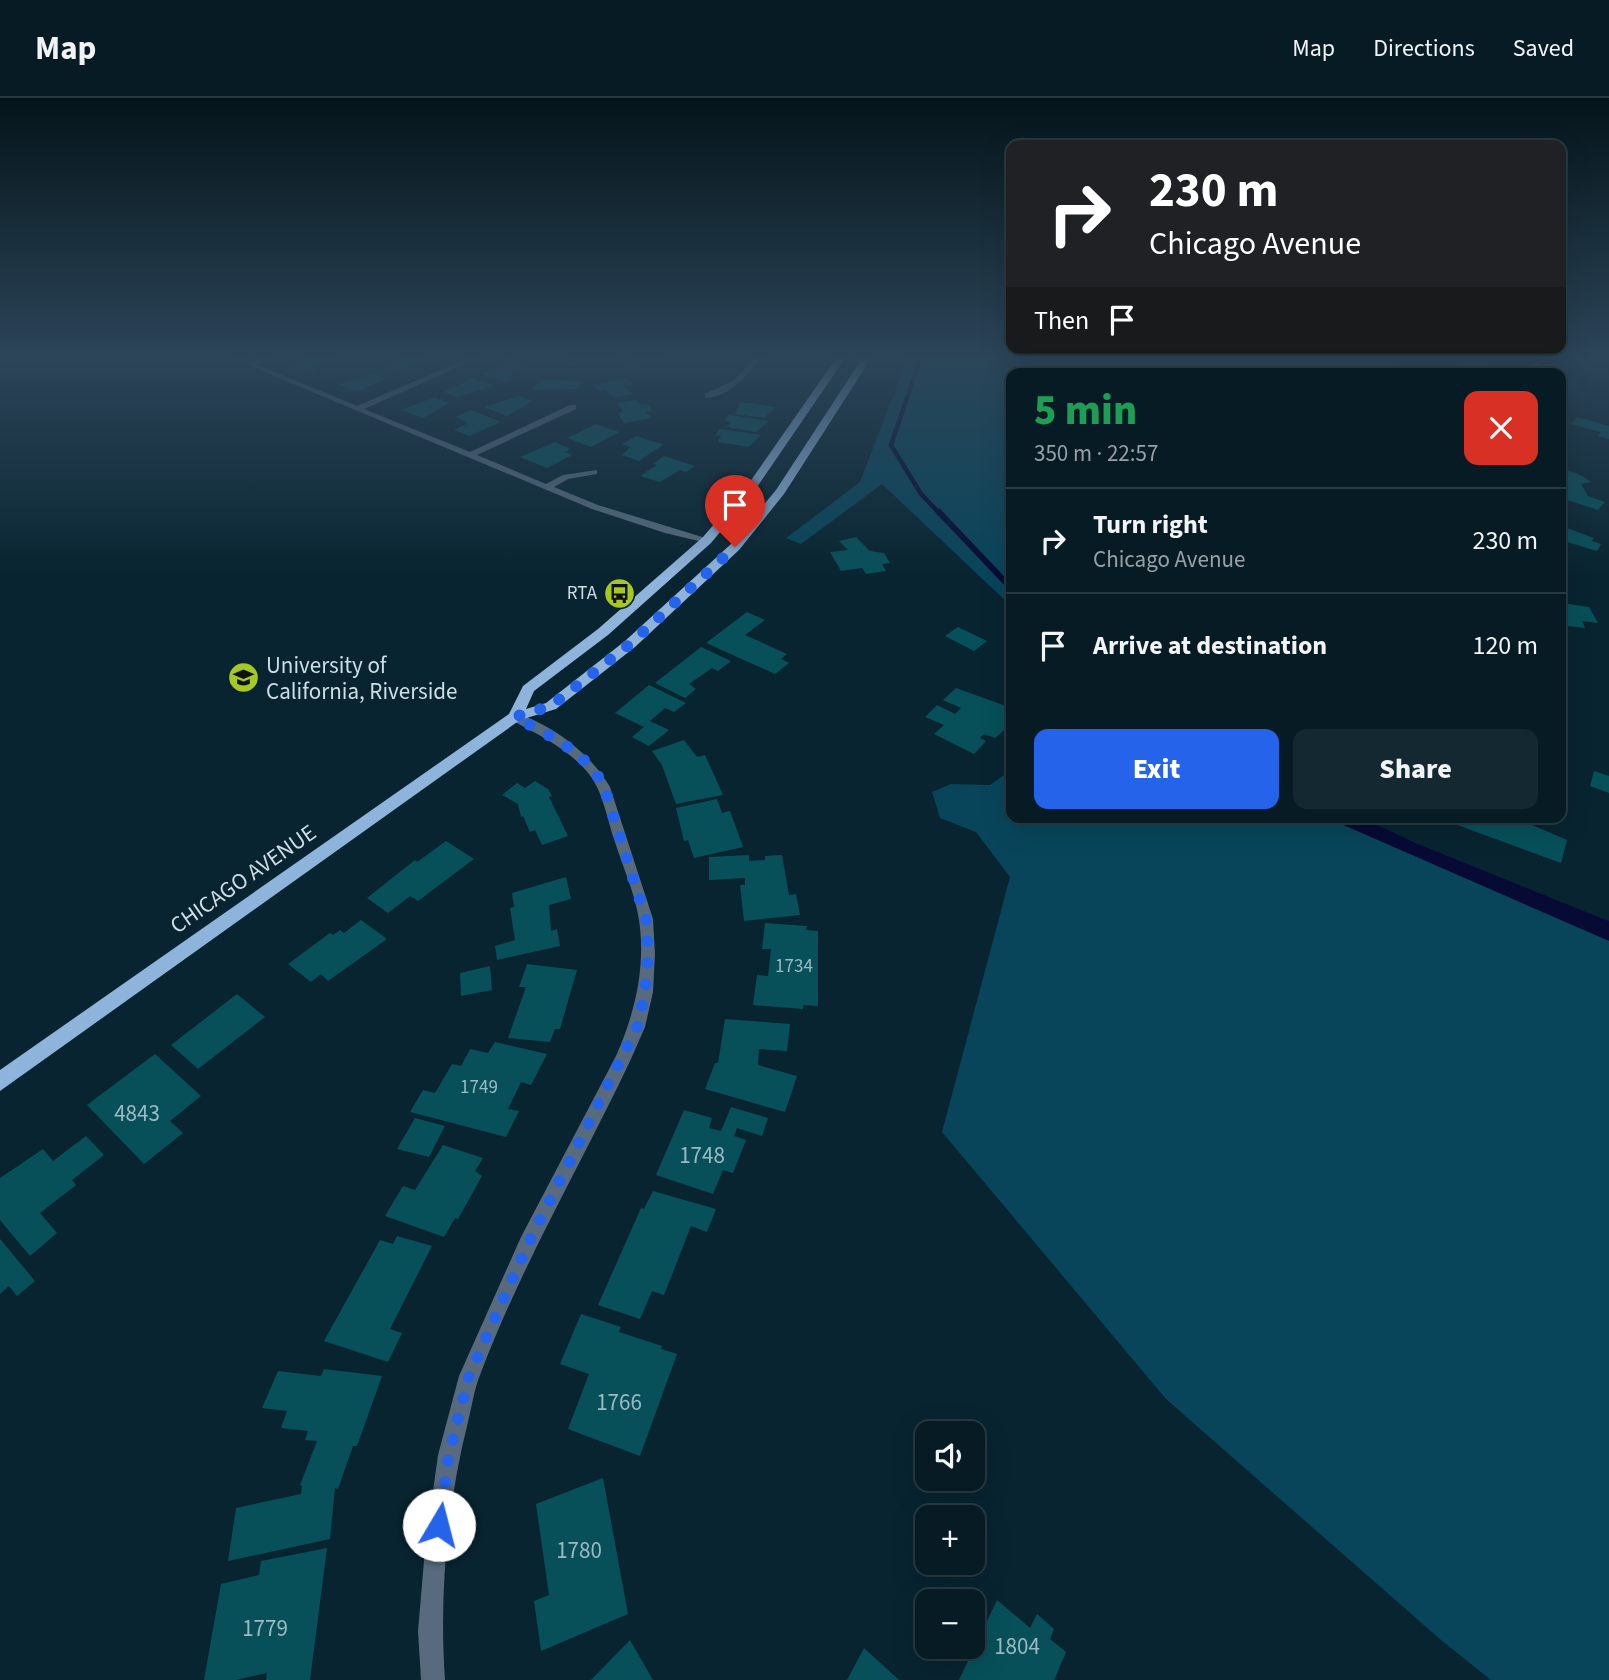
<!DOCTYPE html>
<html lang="en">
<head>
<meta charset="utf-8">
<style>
  :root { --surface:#061b24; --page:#142831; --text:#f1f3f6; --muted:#98a1a6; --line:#273941; --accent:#2563eb }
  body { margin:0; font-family:"Source Sans 3",sans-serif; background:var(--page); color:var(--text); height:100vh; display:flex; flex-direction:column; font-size:26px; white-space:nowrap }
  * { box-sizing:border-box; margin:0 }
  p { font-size:23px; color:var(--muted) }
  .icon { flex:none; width:38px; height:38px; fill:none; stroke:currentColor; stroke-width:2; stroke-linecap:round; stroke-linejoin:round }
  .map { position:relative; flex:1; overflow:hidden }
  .side { position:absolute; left:1006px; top:270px; width:560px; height:455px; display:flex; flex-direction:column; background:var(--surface); border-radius:14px; box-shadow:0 7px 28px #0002,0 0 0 2px var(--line) }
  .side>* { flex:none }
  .top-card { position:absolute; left:1006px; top:42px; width:560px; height:214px; border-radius:14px; box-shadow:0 7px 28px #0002,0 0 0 2px var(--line); background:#202124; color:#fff; overflow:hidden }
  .fabs { position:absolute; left:915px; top:1323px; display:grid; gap:14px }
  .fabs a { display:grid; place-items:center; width:70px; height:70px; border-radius:14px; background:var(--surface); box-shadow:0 7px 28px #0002,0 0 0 2px var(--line); font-size:35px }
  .pin { position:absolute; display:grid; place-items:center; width:60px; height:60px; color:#fff; margin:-72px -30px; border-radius:50% 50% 50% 0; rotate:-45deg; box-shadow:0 0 7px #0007 }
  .pin .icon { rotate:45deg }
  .me { position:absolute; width:77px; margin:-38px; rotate:8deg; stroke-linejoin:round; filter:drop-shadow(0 0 5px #0008) }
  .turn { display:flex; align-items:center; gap:24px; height:147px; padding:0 28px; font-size:32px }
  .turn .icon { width:91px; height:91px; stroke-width:2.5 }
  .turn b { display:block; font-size:49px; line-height:60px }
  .then { display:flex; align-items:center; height:66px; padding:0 28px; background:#0003; gap:14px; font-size:26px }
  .round { display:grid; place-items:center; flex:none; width:74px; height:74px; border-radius:14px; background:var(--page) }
  .summary { display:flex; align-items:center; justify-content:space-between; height:119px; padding:0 28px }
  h1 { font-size:42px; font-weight:800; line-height:52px; color:#1e9e55 }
  .cta { display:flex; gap:14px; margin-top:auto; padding:14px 28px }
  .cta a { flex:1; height:80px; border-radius:14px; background:var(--accent); color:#fff; font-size:28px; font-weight:800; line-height:80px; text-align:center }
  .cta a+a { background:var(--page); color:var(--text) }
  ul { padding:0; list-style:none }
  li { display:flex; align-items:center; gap:21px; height:105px; padding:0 28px; border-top:2px solid var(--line) }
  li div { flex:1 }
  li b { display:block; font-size:26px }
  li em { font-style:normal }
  header { display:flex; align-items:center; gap:42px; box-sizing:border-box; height:98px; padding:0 35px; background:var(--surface); border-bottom:2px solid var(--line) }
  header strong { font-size:33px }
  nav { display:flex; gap:38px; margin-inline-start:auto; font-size:24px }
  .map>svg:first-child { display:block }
  .green { fill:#08455b }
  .water { fill:#070a34 }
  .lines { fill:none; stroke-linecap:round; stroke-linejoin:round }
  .stream-far1 { stroke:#070a34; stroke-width:4.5 }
  .stream { stroke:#070a34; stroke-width:6 }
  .building { fill:#075059 }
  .street { fill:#586a7d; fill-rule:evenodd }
  .primary { fill:#8fb4db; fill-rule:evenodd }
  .route { stroke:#2563eb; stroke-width:12; stroke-dasharray:0 21.6 }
  .labels { text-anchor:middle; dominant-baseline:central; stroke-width:7; stroke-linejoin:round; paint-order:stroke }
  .far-poi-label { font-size:19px; fill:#cedee6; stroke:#082430; text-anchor:end }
  .number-label { font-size:19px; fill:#9cbac3 }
  .poi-label { font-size:23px; fill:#cedee6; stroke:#082430; text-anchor:start }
  .street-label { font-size:23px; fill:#cedee6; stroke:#082430 }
  .near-number-label { font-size:23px; fill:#9cbac3 }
</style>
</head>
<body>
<header>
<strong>Map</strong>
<nav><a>Map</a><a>Directions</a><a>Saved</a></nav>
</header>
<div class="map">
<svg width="1609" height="1582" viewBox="0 0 1609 1582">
  <rect width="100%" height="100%" fill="#082430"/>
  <path class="green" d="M908 259H1404L1393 275H1012L1011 508 882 386 801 446 786 440 860 384Z
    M1011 672 1012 719H1361L1416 745 1609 823V1582H1491L1441 1542 1166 1301 942 1034 1010 779 976 734 940 720 932 694 951 686 990 687Z"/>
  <path class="water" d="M1325 719H1361L1416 745 1609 823V843Z"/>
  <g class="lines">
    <path class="stream-far1" d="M921 259 891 347 921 396 940 416"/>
    <path class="stream" d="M939 414 1012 491"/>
  </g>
  <path class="building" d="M318 259 337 262 314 270 320 272 311 276 291 268Z
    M401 259H421L431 263 398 274 385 270 405 261Z
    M575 259H611L606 267 582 265 579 268H568Z
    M663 259 643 268 647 269 640 273 621 267 633 261Z
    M1456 259H1474L1491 264 1470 275 1453 270 1467 264Z
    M513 265 527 270 508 278 514 280 505 284 481 276Z
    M375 276 387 280 357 294 338 286Z
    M472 280 494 288 457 299 444 294Z
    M626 280 632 286 624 288 633 296 614 300 605 292 599 293 593 287Z
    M541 281 552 282 582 283 578 291 533 292Z
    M519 298 533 303 507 318 484 309Z
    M435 299 449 305 423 320 401 312Z
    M636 302 640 307 647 306 653 313 645 314 652 320 624 325 618 315 623 314 617 305Z
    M740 304 776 309 764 320 735 316Z
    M471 312 501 324 469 338 454 332 468 325 456 319Z
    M729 317 769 323 756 334 727 329 731 324 724 323Z
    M1577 319 1609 328V341L1598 338 1601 334 1571 326Z
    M596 326 619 334 591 349 567 340Z
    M720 331 761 337 749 349 718 344 721 338 715 337Z
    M637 338 651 343 664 346 639 363 622 357 630 349 622 346Z
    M555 344 571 351 565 354 572 357 547 370 520 359Z
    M664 358 695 368 686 374 680 372 660 384 640 378 657 367 653 366Z
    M1561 371 1576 375 1592 384 1581 386 1588 398 1605 404 1598 412 1561 400 1564 394H1561Z
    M1561 428 1594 440 1592 443 1601 446 1597 453 1564 443 1561 449Z
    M856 439 870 453 884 455 890 465 882 466 886 473 866 476 862 470 841 473 830 454 848 452 839 443Z
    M1561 505 1589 509 1598 525 1582 523 1585 530 1561 527Z
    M747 514 765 522 745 537 787 556 781 561 789 565 775 576 706 545Z
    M958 529 987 543 974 553 945 538Z
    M701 549 731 563 718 573 712 570 689 586 696 591 685 600 655 585Z
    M649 587 686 605 674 614 665 610 650 623 669 632 649 648 632 639 644 629 615 615Z
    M956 590 1003 607 1008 612 1006 615 1012 618V625L995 640 984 636 980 640 986 643 974 656 934 636 944 627 925 619 937 607 955 616 961 610 943 602Z
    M684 642 697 659 705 657 723 697 676 706 662 667 652 653Z
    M1594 673 1609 678V695L1590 688Z
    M535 683 548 691 552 698 549 699 568 738 542 747 535 732 530 734 523 718 521 719 518 706 502 697 517 685 525 690Z
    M717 701 722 715 730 713 743 749 694 760 688 742 684 743 676 710Z
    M1445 719H1531L1532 727 1567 742 1561 765 1452 725Z
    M446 743 474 761 418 803 410 798 388 815 367 800 415 762 417 764Z
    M749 757V763L765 762V758L782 757 789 797 796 796 800 817 744 823 740 787H745V780L709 782V759Z
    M566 779 571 801 549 807 551 833 557 831 560 848 497 862 495 848 515 842 510 810 514 809 512 795Z
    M361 822 387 841 328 883 321 876 311 884 288 866 330 835 333 837 340 832 344 835Z
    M765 825 807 828 806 832 818 833V908L803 907V911L753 907 757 877 768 878 771 851H762Z
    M527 866 577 872 560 931H555L550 944 508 940 526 889H519Z
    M490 868 492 892 461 898 460 875Z
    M237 896 265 919 198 971 171 947Z
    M725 921 790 926 787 953 759 951 758 967 797 978 785 1014 705 991 715 965H718Z
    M495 944 547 956 531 987 521 984 508 1011 519 1013 506 1039 410 1014 423 992 435 995 452 966 461 968 470 951 488 955Z
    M155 956 201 998 170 1023 183 1035 144 1066 87 1007Z
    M731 1009 768 1020 762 1038 737 1030 734 1038 746 1042 733 1075 723 1072 713 1096 656 1077 684 1012 712 1020 709 1030 721 1033Z
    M415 1020 445 1028 429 1059 397 1051Z
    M86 1038 104 1057 72 1082 76 1087 40 1115 57 1135 30 1158 0 1122V1080L43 1051 53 1063Z
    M443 1047 483 1060 475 1073 482 1078 458 1121 455 1120 444 1139 385 1118 403 1088 415 1092Z
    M653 1093 716 1111 707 1134 691 1128 664 1197 652 1193 640 1221 598 1207 641 1110 644 1111Z
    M397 1138 432 1148 390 1231 402 1235 388 1264 324 1243 380 1142 393 1146Z
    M0 1141 35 1183 17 1198 9 1188 0 1196Z
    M581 1216 621 1229 619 1234 662 1248 661 1251 677 1256 640 1358 568 1331 589 1276 560 1266Z
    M324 1271 382 1278 357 1348H353L338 1391 335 1390 330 1441 228 1463 236 1410 301 1396 302 1388 300 1387 317 1343 305 1342 308 1333 281 1330 287 1313 262 1310 278 1273 321 1278Z
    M603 1380 628 1516 541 1553 534 1503 549 1497 536 1406Z
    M327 1450 310 1582H266L267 1575 235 1582H204L221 1486 259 1477 261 1463Z
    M997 1502 1030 1530 1037 1516 1054 1531 1050 1541 1066 1554 1054 1582H959Z
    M630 1542 653 1582H591Z
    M864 1550 899 1582H847Z"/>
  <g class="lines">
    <path class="street" d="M229 259H239L251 264 264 259H275L258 267 357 308 471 259H481L364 311 470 354 570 307H576V311L477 357 546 386 563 377 597 372V376L568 381 554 389 598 407 712 442 707 445 665 435 592 411Z
      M755 259H762C748 277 730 299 705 300V296L734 282Z
      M1542 259H1550L1531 275H1522Z
      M515 615C553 627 590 655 610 689L653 821 655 856 653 894 645 929 631 961C581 1067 521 1168 480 1277 474 1292 472 1308 468 1324 447 1407 439 1496 445 1582H421L418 1533 425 1451 438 1357 459 1278 521 1139 616 958C635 915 646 869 639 822 635 795 622 767 614 741 607 720 603 694 589 676 569 651 539 637 511 622L509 619Z"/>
    <path class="primary" d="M837 259H846L755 392 711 445 608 537 534 593 526 611 546 605 625 543 731 446 776 392 863 259H872L784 396 739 452 635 549 556 611 520 622 0 993V972L509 616 523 588 598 531 703 439 747 388Z"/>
  </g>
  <linearGradient id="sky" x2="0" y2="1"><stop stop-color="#04141a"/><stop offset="0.54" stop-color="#2c4559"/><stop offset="1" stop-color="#2c4559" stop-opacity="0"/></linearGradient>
  <rect width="1609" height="481" fill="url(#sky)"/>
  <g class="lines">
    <path class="route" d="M439 1427 449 1357 469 1278 528 1146 637 929 645 894 648 856 646 821 604 689C587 654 548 637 515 619L551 608 630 546 735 449"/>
  </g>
  <defs>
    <symbol id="bus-disc" viewBox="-11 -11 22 22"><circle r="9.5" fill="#a5c822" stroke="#082430"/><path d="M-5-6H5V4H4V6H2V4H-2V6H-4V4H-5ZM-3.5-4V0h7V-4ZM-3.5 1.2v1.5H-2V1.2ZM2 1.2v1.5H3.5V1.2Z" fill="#111"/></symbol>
    <symbol id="university-disc" viewBox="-11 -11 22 22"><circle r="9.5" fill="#a5c822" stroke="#082430"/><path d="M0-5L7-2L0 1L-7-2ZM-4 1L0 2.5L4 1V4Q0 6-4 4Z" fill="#111"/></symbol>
  </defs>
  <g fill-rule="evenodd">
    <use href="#bus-disc" x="602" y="478" width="35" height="35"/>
    <use href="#university-disc" x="226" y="562" width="35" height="35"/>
  </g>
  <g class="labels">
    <g class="far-poi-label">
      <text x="597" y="495">RTA</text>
    </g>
    <g class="number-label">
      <text x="794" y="868">1734</text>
      <text x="479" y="989">1749</text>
    </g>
    <g class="poi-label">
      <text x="266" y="567">University of<tspan x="266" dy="26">California, Riverside</tspan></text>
    </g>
    <g class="street-label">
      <text transform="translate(243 781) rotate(-35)">CHICAGO AVENUE</text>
    </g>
    <g class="near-number-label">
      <text x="137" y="1015">4843</text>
      <text x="702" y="1057">1748</text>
      <text x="619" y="1304">1766</text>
      <text x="579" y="1452">1780</text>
      <text x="265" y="1530">1779</text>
      <text x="1017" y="1548">1804</text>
    </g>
  </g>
</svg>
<div class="fabs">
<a><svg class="icon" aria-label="sound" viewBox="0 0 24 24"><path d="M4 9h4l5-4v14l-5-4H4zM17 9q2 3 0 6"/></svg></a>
<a>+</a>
<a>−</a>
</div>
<div class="pin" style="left:735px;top:449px;background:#d93025"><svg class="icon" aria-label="arrive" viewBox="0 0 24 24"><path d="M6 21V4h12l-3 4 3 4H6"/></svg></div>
<svg class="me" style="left:439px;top:1427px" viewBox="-20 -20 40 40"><circle r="19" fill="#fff"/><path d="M0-13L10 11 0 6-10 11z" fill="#2563eb"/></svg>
<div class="top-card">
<div class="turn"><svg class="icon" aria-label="right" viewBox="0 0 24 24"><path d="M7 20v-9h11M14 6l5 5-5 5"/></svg><div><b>230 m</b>Chicago Avenue</div></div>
<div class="then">Then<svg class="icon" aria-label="arrive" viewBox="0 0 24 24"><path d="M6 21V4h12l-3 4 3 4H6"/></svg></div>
</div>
<section class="side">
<div class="summary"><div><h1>5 min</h1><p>350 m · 22:57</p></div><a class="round" style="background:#d93025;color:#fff"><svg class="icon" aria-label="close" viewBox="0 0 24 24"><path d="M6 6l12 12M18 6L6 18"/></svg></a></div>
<ul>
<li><svg class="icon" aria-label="right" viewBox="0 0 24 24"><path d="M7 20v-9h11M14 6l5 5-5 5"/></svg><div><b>Turn right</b><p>Chicago Avenue</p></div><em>230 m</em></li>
<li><svg class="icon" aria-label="arrive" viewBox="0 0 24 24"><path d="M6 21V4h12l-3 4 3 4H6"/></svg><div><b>Arrive at destination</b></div><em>120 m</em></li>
</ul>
<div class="cta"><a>Exit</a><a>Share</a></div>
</section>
</div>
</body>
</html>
